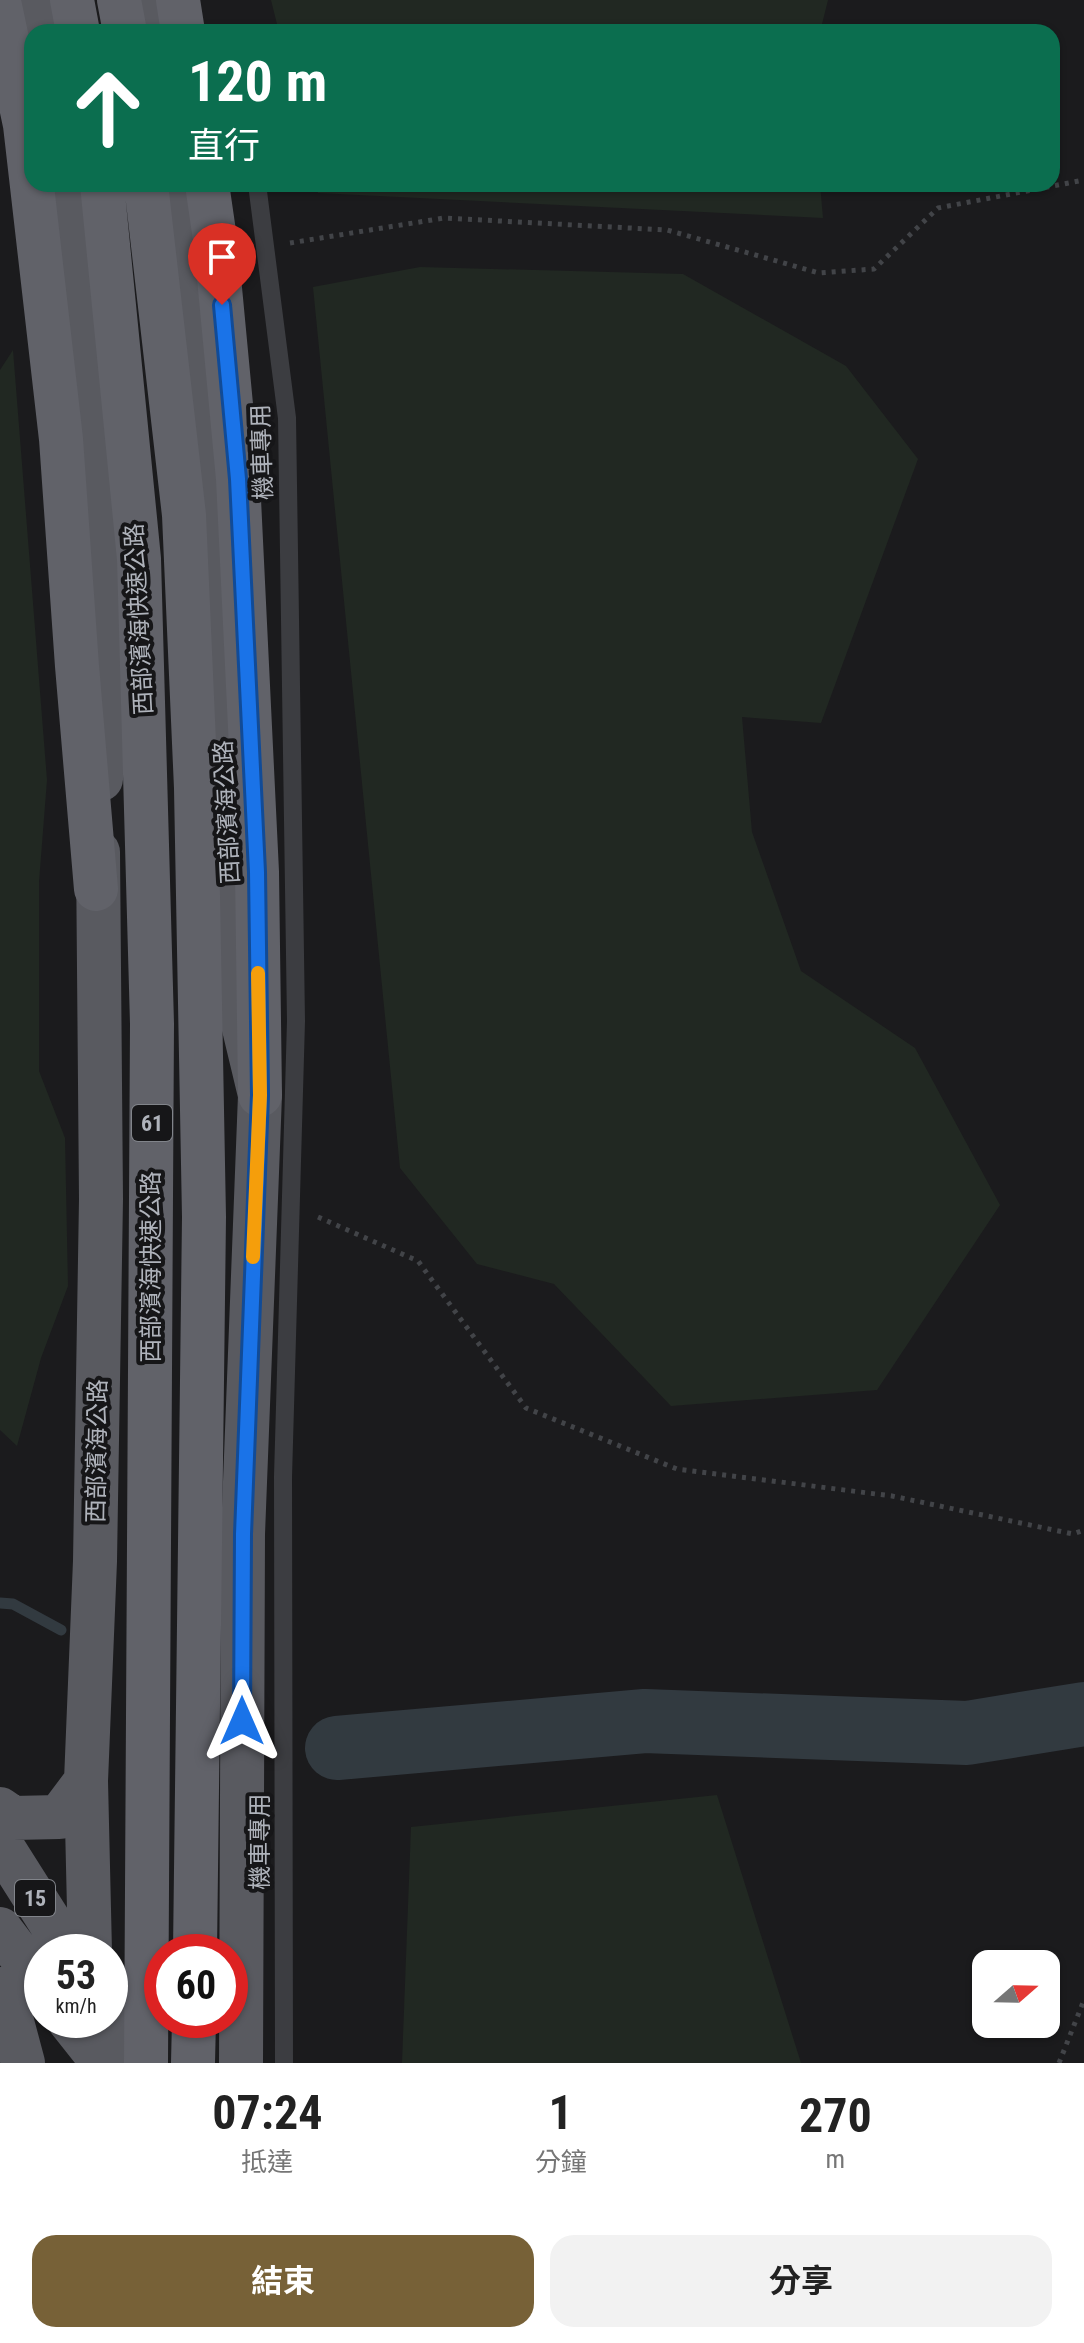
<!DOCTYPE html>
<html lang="zh-TW">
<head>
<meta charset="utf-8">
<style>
  :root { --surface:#fff; --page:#f2f2f2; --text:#222; --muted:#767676; --accent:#776137 }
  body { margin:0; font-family:"Roboto Condensed","Noto Sans TC",sans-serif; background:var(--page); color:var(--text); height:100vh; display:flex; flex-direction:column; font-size:30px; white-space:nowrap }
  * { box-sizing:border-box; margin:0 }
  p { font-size:26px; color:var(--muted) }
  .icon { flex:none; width:44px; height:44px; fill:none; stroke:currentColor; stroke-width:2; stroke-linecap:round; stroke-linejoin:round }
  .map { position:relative; height:2063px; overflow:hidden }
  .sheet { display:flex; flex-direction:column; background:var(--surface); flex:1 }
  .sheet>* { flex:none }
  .guide { position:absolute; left:24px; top:24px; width:1036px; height:168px; border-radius:24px; box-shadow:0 2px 6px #0004; background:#0b6e4f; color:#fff; overflow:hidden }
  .needle { width:52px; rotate:70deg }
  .tools { position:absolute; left:972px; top:1950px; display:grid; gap:16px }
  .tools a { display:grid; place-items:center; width:88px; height:88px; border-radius:16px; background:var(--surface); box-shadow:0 2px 6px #0004; font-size:40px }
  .speed { position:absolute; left:24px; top:1934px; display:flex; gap:16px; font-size:40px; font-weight:700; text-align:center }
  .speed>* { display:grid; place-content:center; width:104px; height:104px; border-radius:50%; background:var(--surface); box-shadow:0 2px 6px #0004; line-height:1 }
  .speed small { font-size:20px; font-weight:400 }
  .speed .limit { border:12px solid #d22; background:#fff; color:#111 }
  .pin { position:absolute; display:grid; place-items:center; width:68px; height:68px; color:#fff; margin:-82px -34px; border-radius:50% 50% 50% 0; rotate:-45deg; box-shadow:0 0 8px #0007 }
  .pin .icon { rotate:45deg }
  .me { position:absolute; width:88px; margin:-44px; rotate:0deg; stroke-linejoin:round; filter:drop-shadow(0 0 6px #0008) }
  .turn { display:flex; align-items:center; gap:28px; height:168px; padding:0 32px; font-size:36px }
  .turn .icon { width:104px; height:104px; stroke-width:2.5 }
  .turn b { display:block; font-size:56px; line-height:68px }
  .eta { display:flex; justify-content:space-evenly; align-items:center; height:136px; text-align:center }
  .eta b { font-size:48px; font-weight:700; line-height:56px }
  .button { display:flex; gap:16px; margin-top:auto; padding:16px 32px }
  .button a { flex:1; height:92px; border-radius:24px; background:var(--accent); color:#fff; font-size:32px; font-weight:700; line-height:92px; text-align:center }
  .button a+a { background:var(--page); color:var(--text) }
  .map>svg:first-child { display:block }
  .green { fill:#212822 }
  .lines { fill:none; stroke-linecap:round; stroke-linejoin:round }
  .stream { stroke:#323a40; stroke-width:11 }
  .river { stroke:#323a40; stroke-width:64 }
  .path { stroke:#424448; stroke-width:5; stroke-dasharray:4 6; stroke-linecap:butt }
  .service { stroke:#3c3d41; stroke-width:18 }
  .primary { stroke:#595a60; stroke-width:44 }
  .trunk { stroke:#616269; stroke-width:44 }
  .route-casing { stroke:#114b97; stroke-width:20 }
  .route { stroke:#1a73e8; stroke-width:14 }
  .slow { stroke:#f59e0b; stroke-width:14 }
  .labels { text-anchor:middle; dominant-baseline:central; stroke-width:8; stroke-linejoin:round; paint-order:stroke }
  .shield { fill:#161618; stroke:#81848a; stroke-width:2 }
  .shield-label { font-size:22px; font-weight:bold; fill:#afb3bb }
  .street-label { font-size:24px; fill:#afb3bb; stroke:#161618 }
</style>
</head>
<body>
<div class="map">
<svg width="1084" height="2063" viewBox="0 0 1084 2063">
  <rect width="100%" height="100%" fill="#1b1b1d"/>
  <path class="green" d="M271 0H828L820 32H279Z
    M315 184H820L823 218 318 193Z
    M420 267 683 274 846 366 918 459 821 723 742 717 752 832 801 971 915 1048 1000 1205 877 1390 671 1406 554 1284 477 1264 400 1168 313 287Z
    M13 350 47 780 39 882V1071L65 1138 68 1286 41 1358 17 1446 0 1430V370Z
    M717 1795 801 2063H402L411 1827Z"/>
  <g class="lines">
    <path class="stream" d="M0 1603 13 1604 61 1630"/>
    <path class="river" d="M337 1748 645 1721 967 1733 1084 1714"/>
    <path class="path" d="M290 243 444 218 667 230 819 273 874 269 938 208 1084 180
      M318 1217 418 1261 526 1408 677 1469 892 1496 1073 1534 1084 1530
      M1059 2063 1084 2000"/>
    <path class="service" d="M257 184 287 418 296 1021 283 1477 284 2063"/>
    <path class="primary" d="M30 0 37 32
      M148 0 154 32
      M62 184 96 440 105 677 101 779
      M179 184 199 315 236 995 260 1095 243 1534 241 2063
      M0 1809 13 1818 59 1817 86 1781
      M0 1843 69 1952
      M0 1929 42 1984
      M90 1952 86 1781 95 1561 101 1199 98 852
      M0 1989 6 1999 23 2063
      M69 2020 103 2063
      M110 2020 136 2063"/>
    <path class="trunk" d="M72 0 78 32
      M119 0 125 32
      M178 0 183 32
      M0 6 25 125 61 439 77 666 96 889
      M102 184 139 559 152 1024 146 2063
      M146 184 184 515 196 788 204 1217 195 1952
      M207 184 216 246 238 479 257 872 260 1095
      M193 2063 194 2020"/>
  </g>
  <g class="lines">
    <defs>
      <path id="route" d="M222 305 238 479 257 872 260 1095 243 1534 242 1721"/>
    </defs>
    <use href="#route" class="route-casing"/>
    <use href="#route" class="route"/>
    <path class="slow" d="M253 1257 260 1095 258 973"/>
  </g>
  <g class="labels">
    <g class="shield">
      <rect x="132" y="1105" width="40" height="36" rx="6"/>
      <rect x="15" y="1880" width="40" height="36" rx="6"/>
    </g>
    <g class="shield-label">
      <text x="152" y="1123">61</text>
      <text x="35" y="1898">15</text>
    </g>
    <g class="street-label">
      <text transform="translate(262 452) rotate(-92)">機車專用</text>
      <text transform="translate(139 619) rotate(-93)">西部濱海快速公路</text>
      <text transform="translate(227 812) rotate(-93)">西部濱海公路</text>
      <text transform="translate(151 1267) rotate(-90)">西部濱海快速公路</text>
      <text transform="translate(97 1451) rotate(-89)">西部濱海公路</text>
      <text transform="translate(260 1842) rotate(-90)">機車專用</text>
    </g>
  </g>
</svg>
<div class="tools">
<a><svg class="needle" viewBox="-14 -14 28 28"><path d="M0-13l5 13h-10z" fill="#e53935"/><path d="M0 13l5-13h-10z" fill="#767676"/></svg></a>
</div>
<div class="speed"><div>53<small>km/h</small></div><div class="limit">60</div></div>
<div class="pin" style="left:222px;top:305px;background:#d93025"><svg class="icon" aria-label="arrive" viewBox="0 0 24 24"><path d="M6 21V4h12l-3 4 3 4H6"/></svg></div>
<svg class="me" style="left:242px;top:1721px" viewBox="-20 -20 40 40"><path d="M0-17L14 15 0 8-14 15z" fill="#1a73e8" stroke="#fff" stroke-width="4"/></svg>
<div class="guide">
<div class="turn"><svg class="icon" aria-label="ahead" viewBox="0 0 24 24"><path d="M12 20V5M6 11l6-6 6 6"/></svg><div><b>120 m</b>直行</div></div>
</div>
</div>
<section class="sheet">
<div class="eta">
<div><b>07:24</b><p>抵達</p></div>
<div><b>1</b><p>分鐘</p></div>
<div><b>270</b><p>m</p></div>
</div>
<div class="button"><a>結束</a><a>分享</a></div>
</section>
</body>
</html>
